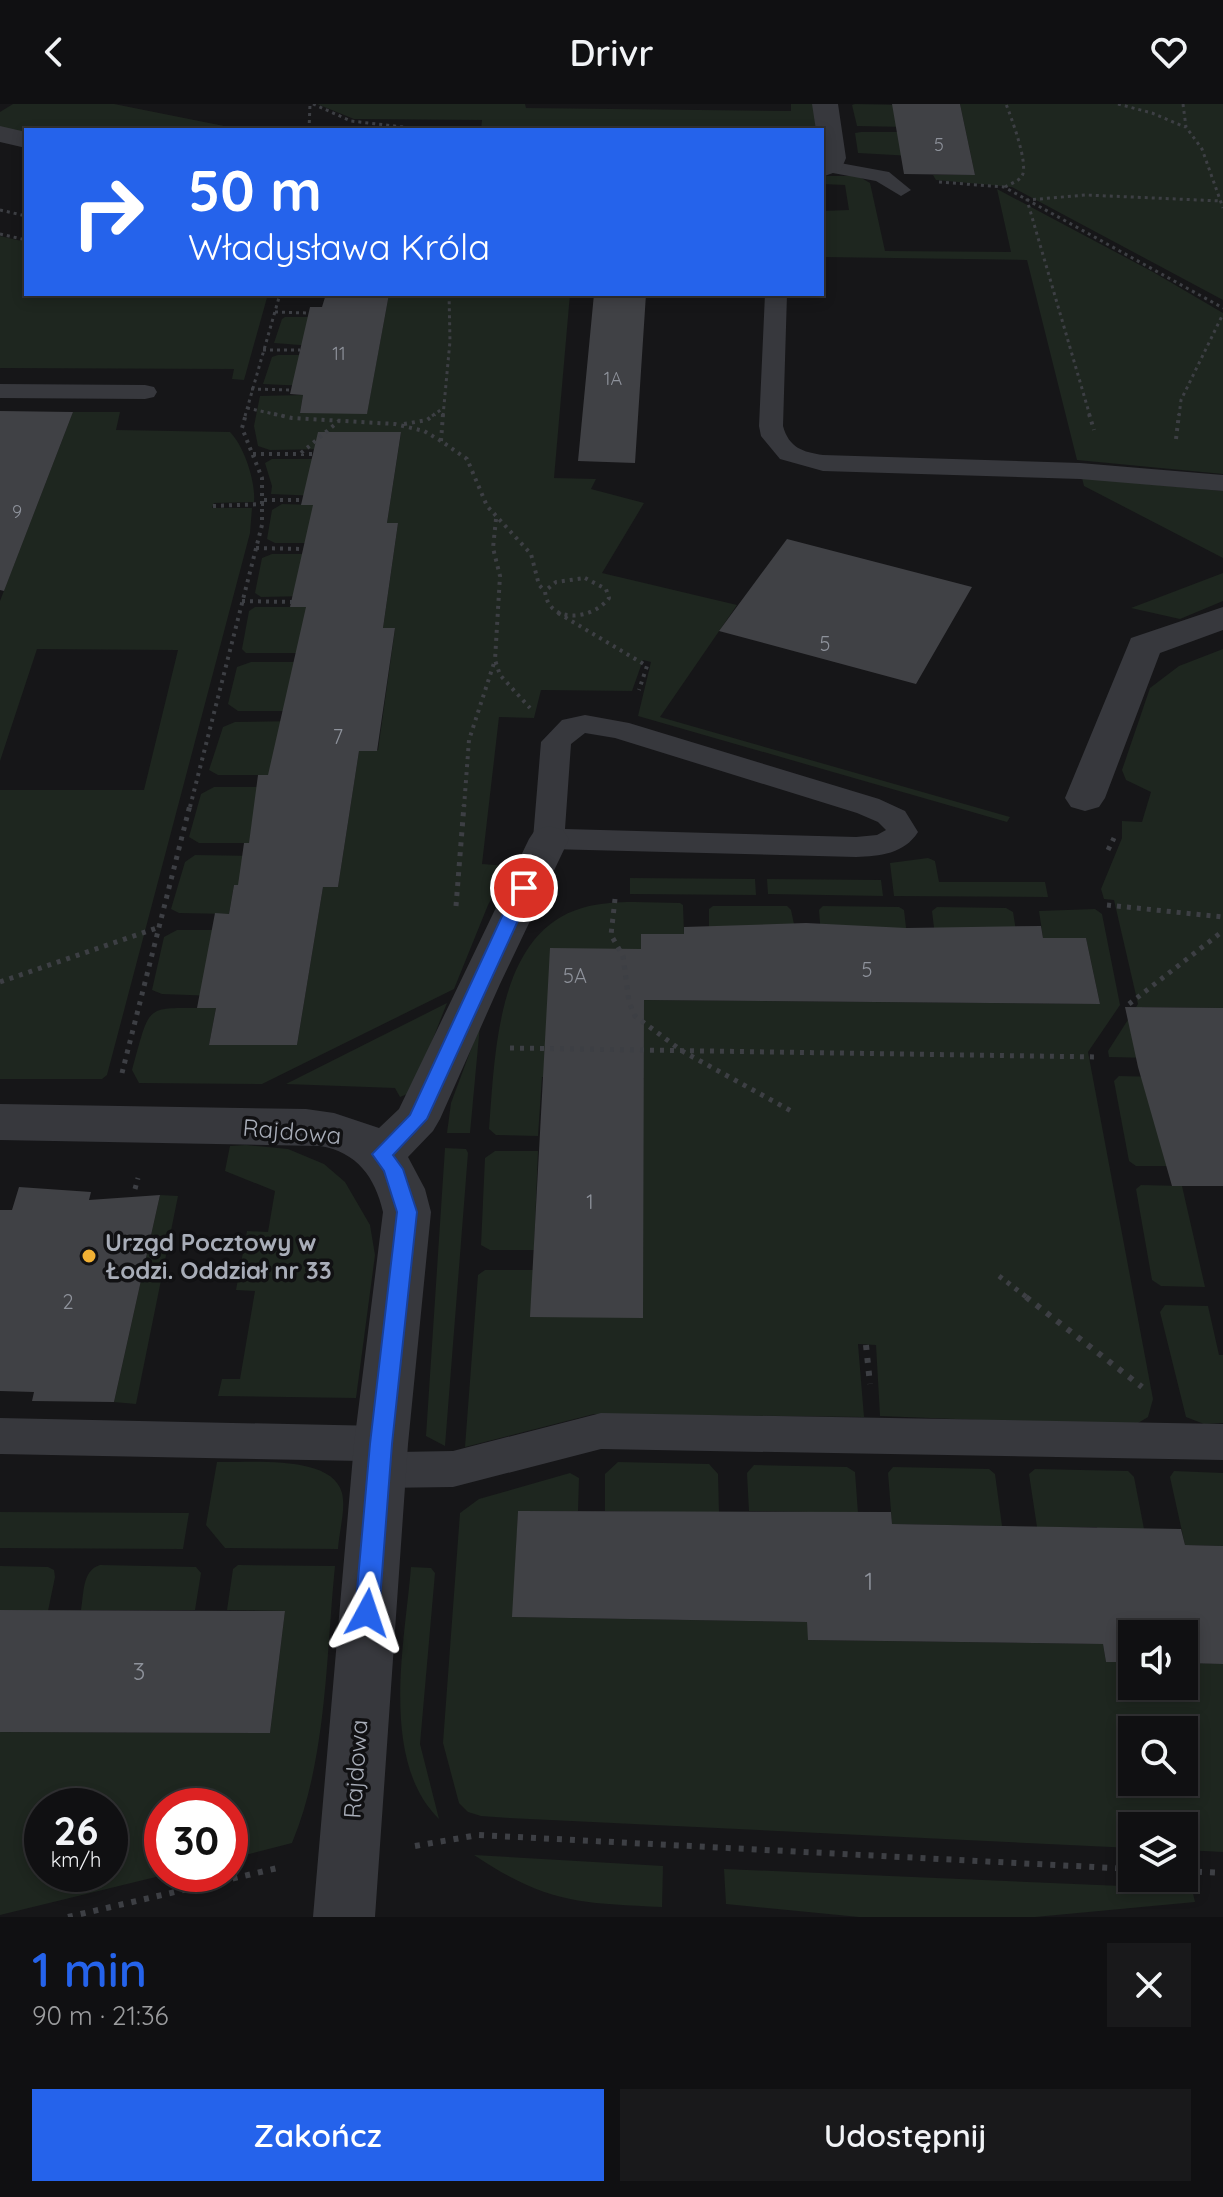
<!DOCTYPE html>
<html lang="pl">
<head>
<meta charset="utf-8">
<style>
  :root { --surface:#101012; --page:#19191b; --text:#f1f3f6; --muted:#9c9d9f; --line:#303032; --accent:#2563eb }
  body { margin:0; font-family:Quicksand,sans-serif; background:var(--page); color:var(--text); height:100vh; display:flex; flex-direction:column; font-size:30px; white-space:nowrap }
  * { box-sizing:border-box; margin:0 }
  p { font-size:26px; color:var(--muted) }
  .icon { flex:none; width:44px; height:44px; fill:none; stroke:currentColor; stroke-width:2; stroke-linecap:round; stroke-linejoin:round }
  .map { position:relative; height:1813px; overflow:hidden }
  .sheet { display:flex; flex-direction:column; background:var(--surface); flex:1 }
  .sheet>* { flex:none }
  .top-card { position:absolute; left:24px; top:24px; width:800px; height:168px; border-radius:0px; box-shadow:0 4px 12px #0003,0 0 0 2px var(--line); background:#2563eb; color:#fff; overflow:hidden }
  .controls { position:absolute; left:1118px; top:1516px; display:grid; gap:16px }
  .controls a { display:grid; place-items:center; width:80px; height:80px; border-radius:0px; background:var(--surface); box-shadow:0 4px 12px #0003,0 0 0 2px var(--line); font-size:40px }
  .speed { position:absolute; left:24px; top:1684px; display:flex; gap:16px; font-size:40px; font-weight:700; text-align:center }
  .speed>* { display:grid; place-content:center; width:104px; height:104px; border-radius:50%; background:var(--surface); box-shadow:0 4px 12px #0003,0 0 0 2px var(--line); line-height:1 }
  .speed small { font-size:20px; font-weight:400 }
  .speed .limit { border:12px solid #d22; background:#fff; color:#111 }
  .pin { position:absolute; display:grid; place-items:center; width:68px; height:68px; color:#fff; margin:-34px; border:4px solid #fff; border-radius:50%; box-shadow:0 2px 8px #0007 }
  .me { position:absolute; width:88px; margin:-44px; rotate:5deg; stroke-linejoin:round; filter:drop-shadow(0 0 6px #0008) }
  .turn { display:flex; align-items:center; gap:28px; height:168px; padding:0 32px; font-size:36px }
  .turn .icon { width:104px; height:104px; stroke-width:2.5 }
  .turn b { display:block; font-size:56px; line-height:68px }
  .round { display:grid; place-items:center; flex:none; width:84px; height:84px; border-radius:0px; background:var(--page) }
  .overview { display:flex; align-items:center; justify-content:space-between; height:136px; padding:0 32px }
  h1 { font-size:48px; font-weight:600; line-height:60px; color:var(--accent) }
  .button { display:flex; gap:16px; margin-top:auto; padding:16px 32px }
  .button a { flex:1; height:92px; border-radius:0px; background:var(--accent); color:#fff; font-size:32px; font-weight:600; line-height:92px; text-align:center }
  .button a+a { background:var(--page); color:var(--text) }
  header { display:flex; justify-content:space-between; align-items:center; height:104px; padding:0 32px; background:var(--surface); font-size:36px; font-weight:600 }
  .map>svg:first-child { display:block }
  .green { fill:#1e261f; fill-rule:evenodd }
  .building { fill:#404145 }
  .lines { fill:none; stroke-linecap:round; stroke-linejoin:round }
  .path-far3 { stroke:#3d3f44; stroke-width:3; stroke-dasharray:3 4; stroke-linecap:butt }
  .path-far2 { stroke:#3d3f44; stroke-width:4; stroke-dasharray:3 5; stroke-linecap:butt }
  .path-far1 { stroke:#3d3f44; stroke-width:5; stroke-dasharray:4 6; stroke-linecap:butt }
  .path { stroke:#3d3f44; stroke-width:6; stroke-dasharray:5 8; stroke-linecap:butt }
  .service { fill:#37383d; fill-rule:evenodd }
  .minor { fill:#37383d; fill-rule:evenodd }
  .route { fill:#2563eb; stroke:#184099; stroke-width:2 }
  .poi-dot { fill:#f2b134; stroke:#111113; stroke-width:3 }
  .labels { text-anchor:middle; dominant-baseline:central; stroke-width:7; stroke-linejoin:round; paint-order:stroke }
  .far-number-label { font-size:18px; fill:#8e929b }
  .number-label { font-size:20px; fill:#8e929b }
  .street-label { font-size:24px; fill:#a8adb8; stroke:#111113 }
  .poi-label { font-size:24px; font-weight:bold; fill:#a8adb8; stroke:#111113; text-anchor:start }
  .near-number-label { font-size:24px; fill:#8e929b }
</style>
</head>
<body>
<header><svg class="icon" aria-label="back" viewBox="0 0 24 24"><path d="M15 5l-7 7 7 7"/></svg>Drivr<svg class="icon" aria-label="heart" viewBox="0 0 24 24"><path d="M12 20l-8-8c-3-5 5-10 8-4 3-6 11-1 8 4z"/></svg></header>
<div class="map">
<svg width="1223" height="1813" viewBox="0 0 1223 1813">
  <rect width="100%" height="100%" fill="#161618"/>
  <path class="green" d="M13 0H114L244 26H26V30L0 25V8Z
    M317 0H525L526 4 791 7V0H816V23L808 26H481L482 16 354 15Z
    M855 0 903 1 907 23 857 22 852 1Z
    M960 0H1223V196L1012 83 936 76 933 71H975Z
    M861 28H909L912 52 858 49 855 29Z
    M822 72H858L870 79 885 147 1011 148 997 85 1153 168 1223 209V370L1077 356 1027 156 822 153V107L849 106 845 81 822 80Z
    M0 132 26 138V190H268L244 276 232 275 234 265 0 264Z
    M389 190H570L554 374 596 375 591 385 644 399 602 469 737 501 660 613 1010 713 1007 718 638 612 651 558 643 556 632 587 541 586 534 614 499 613 482 760 509 762 488 801 454 885 262 980 139 979 132 966C152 895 143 905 216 904L209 941H297L323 783H338L359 647 378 646 395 525 383 524 398 419H387L401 329 334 328 329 345 270 346 258 342 254 322 260 292 303 291 300 309H367Z
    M285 213H320L313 242 274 239 282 215Z
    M278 251H312L306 282 263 280 272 253Z
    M73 308H120L116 326 230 328C244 342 256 378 254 398L214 399 212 404H252L250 429 107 971 102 975H0V686H144L178 546 37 545 0 657V497Z
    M272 355H326L318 392 271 390 272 382 265 359Z
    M1082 374 1223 387V454L1084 382Z
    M282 400 314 401 320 439H275L267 435 272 406Z
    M272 450H318L309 492 261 493 255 489 262 454Z
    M1223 469V497L1180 515 1131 504Z
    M255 503H306L311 549H246L242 545 249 507Z
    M1223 545V904L1142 903 1153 954 1109 953 1108 947 1138 900 1114 796 1104 795 1101 785 1122 734V717L1142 718 1151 688 1126 676 1122 666 1150 584 1179 562Z
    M251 558H308L299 607H238L228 600 237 563Z
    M298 617 273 671H218L209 666 223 623 235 618Z
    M214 683H272L261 739H199L189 733 201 690Z
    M195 751 256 752 251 781H234L229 810 179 809 171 805 185 758Z
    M928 754 935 757 939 778H1045L1048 793 894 792 890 759Z
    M630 774 755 775 756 791 630 790Z
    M767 775 881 776 883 792 768 790Z
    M680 799 683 801 684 830H641V896L1100 900 1086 834H1043L1039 807 1095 805 1102 810 1120 901 1088 948 1153 1295 1148 1313 1133 1322 880 1312 876 1241 858 1240 864 1313 594 1310 465 1343 478 1171 485 1166H533L644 974 542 973 538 1032 496 1031 489 1025C495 952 496 829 582 804 613 795 649 799 680 799Z
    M713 802H787L791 806 794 820 709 830V805Z
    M823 802 899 803 904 806 907 832 821 831 819 806Z
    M937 803 1006 804 1013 808 1017 833 935 832 932 807Z
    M177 826H229L216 892 162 890 152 886 164 833Z
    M447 899 412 988 400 993 395 984 286 980Z
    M480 921 470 1029H447L451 999Z
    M1119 972 1158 973 1179 1062H1136L1129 1057 1114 977Z
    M246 1041 288 1045 324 1060 345 1078 370 1121 375 1151 356 1294 218 1292 222 1275H240L255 1187 236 1186 247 1127 268 1128 275 1087 225 1067 230 1042Z
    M445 1044 466 1045 468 1049 445 1342 426 1332Z
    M495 1047H538L534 1146H490L481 1141 485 1054Z
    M1141 1081 1182 1082 1205 1183 1161 1182 1152 1176 1136 1085Z
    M160 1091 178 1092 136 1300 114 1298Z
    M1165 1201 1208 1202 1219 1251H1223V1319L1204 1320 1186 1313 1160 1208Z
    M217 1358C249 1359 332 1350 342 1389 346 1405 339 1428 338 1445L225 1444 206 1421Z
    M618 1358 709 1360 718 1370 719 1409 605 1407V1370Z
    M754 1361 847 1363 855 1368 859 1423 809 1408 749 1407 747 1369Z
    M893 1363 989 1365 995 1370 1002 1422 892 1420 888 1369Z
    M1035 1365 1128 1367 1134 1373 1144 1425 1100 1439 1097 1423H1037L1029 1370Z
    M1174 1367 1223 1369V1442L1185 1441 1170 1373Z
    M570 1369 579 1374 578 1407H518L513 1513 807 1518 809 1536 1103 1540 1106 1558H1132V1582H1184V1559L1223 1560V1748L1184 1746V1722H1132V1744L509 1714 481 1712 468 1708 459 1699 443 1639 460 1409 479 1395ZM1132 1626H1184V1678H1132Z
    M0 1408 189 1409 183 1445 0 1444Z
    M100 1461 196 1463 201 1469 195 1506H81C84 1490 82 1466 100 1461Z
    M238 1461 335 1462C326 1552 327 1655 292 1739L230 1755V1702H162V1770H168L0 1811V1628L270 1629 285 1507 227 1506 233 1465ZM42 1702H110V1770H42Z
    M0 1462 48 1463 54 1466 55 1473 48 1507 0 1506Z
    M411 1463 431 1464 435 1469 420 1640 439 1715C379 1656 405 1538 411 1463Z
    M474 1751 663 1762 662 1803C578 1799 546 1799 474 1751Z
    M724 1765 1192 1785 1195 1798 1035 1813H859L726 1800Z"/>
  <path class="building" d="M892 0H960L975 71 904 70Z
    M326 190H389L367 310 300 309 303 291 290 290 310 203H322Z
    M594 190H646L635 359 578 357Z
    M0 307 73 308 4 487 0 486Z
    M318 328H401L387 419H398L383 524H395L377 647H359L338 783H323L297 941H209L216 904H197L215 809 229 810 234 781H238L244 739H249L258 671H268L306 503H290L313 401H301Z
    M787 435 972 483 916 580 719 527Z
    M806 819 906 824 1041 822 1043 834H1086L1100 900 644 896 643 1214 530 1213 550 844 641 845V830H684V823Z
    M1125 903 1223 904V1082H1172L1138 963Z
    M19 1083 91 1088 89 1096 160 1091 114 1298 32 1297 34 1288 0 1287V1106H12Z
    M518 1407 891 1408 892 1420 1181 1425 1185 1441 1223 1442V1560L1184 1559V1530H1132V1558H1106L1103 1540 808 1536 807 1518 512 1513Z
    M0 1506 285 1507 270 1629 0 1628Z"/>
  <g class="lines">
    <path class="path-far3" d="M313 0 351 17 429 26
      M1118 0 1152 9 1185 23
      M1183 0 1186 23 1202 45 1223 104
      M309 26 310 0
      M939 78 1004 83 1223 204
      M1005 83C1010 80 1019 77 1022 72 1029 60 1011 13 1006 0
      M0 106 26 112
      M0 130 26 136
      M275 208 308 209
      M263 246H300
      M251 285 291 286
      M247 304 283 312
      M245 312 280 190
      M432 312 442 305
      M443 312 450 237 449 190
      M1090 312 1027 96 1086 91 1221 97
      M1179 312 1181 296 1223 210"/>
    <path class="path-far2" d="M274 310 292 314 395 320 424 327 441 337 467 355 487 402 531 450 539 481 545 487
      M1089 310 1094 326
      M404 320 427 316 435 310
      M1176 335 1179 310
      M441 337 443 310
      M301 349 339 317
      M253 350H313
      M264 396H302
      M213 402 264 400
      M496 415 493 444 500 472 495 556 500 571 530 604
      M256 444 304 445
      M585 474 606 485 609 494C593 516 548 521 545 487L556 478Z
      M242 497 292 498
      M558 509 647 562 639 586
      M190 703 262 421V374L242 324 246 310
      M464 703 469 636 495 556"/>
    <path class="path-far1" d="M1108 746 1114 734
      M615 795 611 831 623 852 629 898 635 912 682 947 793 1008
      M1107 801 1223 813
      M456 802 464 701
      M0 878 157 824
      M1129 900 1223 827
      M510 944 1099 953
      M122 969 190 701
      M135 1085 138 1074
      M999 1172 1029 1195"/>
    <path class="path" d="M1026 1193 1142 1283
      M866 1241 870 1280
      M415 1742 478 1731 1132 1765
      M1184 1767 1223 1769
      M68 1813 282 1763"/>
    <path class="service" d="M829 57 889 68 911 86 901 92 876 77 822 67V59Z
      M765 190H787L783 322C789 344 803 348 823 351L1080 359 1223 371V387L1080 375 823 367 780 355 761 332 759 322Z
      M0 280 145 281 154 283 157 288 154 293 145 295 0 294Z
      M585 611 629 619 879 695 905 707 918 728C904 750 880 752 856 753L549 745 538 742 533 735 541 638 562 616ZM585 629 615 634 857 709 878 718 886 726 877 731 856 733 565 725 571 640Z
      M601 1309 1223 1320V1356L601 1345 453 1383 379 1384 364 1379 358 1366 362 1357 0 1350V1314L381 1322 395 1327 401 1340 398 1348 453 1347Z"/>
    <path class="minor" d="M812 0H838L846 54 841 66 822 73V26H816Z
      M0 22 26 28V44L0 38Z
      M1223 503V526L1160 549 1105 694 1099 703 1085 707 1071 703 1065 694 1131 534Z
      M549 722 563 726 569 735 500 880 440 1015 433 1027 408 1053 425 1085 431 1108 408 1340 375 1813H313L354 1340 383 1108C375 1073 357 1048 320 1042L0 1036V1000L306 1005 334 1009 379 1024 399 1005 529 735 535 726Z"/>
  </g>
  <path class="route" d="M524 779 533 784 427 1015 393 1051 403 1065 417 1108 392 1340 379 1509 375 1516 367 1520 359 1516 355 1509 370 1340 397 1108 384 1067 372 1050 410 1011 515 784Z"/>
  <circle class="poi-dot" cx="89" cy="1152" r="8"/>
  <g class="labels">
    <g class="far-number-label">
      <text x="939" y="40">5</text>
      <text x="339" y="249">11</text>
      <text x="613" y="274">1A</text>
      <text x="17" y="407">9</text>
    </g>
    <g class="number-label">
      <text x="825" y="539">5</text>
      <text x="338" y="632">7</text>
      <text x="867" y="865">5</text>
      <text x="575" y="871">5A</text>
      <text x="590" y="1097">1</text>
      <text x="68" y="1197">2</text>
    </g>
    <g class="street-label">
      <text transform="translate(292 1027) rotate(5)">Rajdowa</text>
      <text transform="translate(355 1665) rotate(-86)">Rajdowa</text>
    </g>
    <g class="poi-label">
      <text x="105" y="1138">Urząd Pocztowy w<tspan x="105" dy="28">Łodzi. Oddział nr 33</tspan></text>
    </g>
    <g class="near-number-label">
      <text x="869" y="1477">1</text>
      <text x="139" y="1567">3</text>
    </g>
  </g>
</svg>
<div class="controls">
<a><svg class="icon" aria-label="sound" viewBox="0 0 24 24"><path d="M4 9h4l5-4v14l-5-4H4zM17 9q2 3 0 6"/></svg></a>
<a><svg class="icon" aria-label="search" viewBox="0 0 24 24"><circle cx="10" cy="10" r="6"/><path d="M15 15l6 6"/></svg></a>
<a><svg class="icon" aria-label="layers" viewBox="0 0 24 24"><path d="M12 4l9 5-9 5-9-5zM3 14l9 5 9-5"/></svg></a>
</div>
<div class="speed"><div>26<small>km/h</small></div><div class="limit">30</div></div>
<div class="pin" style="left:524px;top:784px;background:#d93025"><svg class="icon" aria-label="arrive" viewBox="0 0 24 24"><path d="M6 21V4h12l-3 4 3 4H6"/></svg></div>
<svg class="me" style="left:367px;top:1509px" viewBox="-20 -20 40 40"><path d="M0-17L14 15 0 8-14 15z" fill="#2563eb" stroke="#fff" stroke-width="4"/></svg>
<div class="top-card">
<div class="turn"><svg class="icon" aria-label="right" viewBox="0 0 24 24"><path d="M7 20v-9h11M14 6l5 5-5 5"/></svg><div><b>50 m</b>Władysława Króla</div></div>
</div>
</div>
<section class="sheet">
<div class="overview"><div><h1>1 min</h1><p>90 m · 21:36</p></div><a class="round"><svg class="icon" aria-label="close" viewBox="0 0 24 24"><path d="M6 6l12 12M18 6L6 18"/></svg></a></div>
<div class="button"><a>Zakończ</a><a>Udostępnij</a></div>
</section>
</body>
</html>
